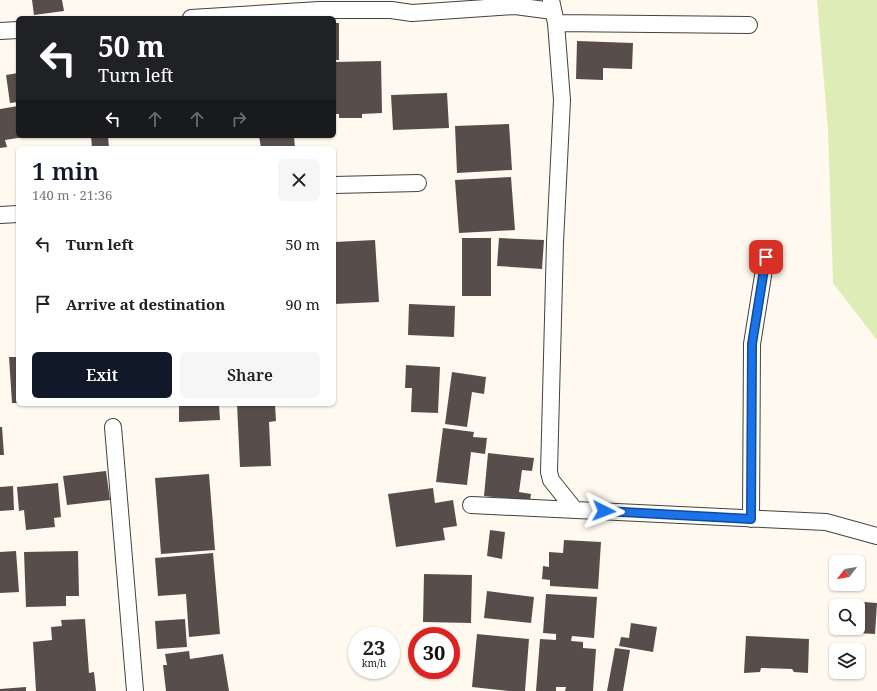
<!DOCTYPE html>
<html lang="en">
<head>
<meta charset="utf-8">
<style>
  :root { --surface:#fff; --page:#f6f6f6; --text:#202124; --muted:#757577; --accent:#111827 }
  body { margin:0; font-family:"Noto Serif",serif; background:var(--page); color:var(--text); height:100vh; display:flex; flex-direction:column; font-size:15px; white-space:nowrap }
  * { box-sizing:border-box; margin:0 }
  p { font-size:13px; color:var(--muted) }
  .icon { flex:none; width:22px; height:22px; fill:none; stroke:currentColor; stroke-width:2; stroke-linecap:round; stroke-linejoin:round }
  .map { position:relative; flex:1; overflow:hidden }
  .details { position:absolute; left:16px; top:146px; width:320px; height:260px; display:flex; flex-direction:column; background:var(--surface); border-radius:6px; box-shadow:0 1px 3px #0004 }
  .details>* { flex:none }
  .hud { position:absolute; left:16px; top:16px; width:320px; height:122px; border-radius:6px; box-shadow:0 1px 3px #0004; background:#202124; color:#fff; overflow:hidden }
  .needle { width:26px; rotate:239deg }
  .controls { position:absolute; left:829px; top:555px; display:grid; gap:8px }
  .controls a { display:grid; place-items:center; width:36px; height:36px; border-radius:6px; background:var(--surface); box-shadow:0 1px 3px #0004; font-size:20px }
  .speed { position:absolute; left:348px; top:627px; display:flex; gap:8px; font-size:20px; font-weight:700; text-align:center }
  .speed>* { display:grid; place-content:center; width:52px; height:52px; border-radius:50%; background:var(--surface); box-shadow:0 1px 3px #0004; line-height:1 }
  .speed small { font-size:10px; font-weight:400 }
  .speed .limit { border:6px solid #d22; background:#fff; color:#111 }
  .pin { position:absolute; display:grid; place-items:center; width:34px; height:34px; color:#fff; margin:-17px; border-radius:8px; box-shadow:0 2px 6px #0006 }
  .me { position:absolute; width:44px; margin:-22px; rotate:93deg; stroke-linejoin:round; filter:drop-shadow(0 0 3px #0008) }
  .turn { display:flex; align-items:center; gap:14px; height:84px; padding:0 16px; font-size:18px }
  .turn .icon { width:52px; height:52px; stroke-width:2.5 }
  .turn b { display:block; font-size:28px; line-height:34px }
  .lanes { display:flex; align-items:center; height:38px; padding:0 16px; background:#0003; justify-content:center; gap:20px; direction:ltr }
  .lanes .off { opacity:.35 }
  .round { display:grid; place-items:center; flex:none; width:42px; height:42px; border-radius:6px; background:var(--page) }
  .headline { display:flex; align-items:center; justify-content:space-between; height:68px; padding:0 16px }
  h1 { font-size:24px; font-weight:600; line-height:30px; color:var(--accent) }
  .cta { display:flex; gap:8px; margin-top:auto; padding:8px 16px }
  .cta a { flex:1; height:46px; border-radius:6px; background:var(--accent); color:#fff; font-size:16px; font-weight:600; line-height:46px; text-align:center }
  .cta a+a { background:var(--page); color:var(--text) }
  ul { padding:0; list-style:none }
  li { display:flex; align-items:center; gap:12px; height:60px; padding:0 16px }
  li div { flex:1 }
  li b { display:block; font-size:15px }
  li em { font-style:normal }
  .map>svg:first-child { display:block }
  .green { fill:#deedb6 }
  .building { fill:#584d4a }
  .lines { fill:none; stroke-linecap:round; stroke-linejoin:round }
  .street-casing { stroke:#424242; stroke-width:18 }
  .street { stroke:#fff; stroke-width:16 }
  .route-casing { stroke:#114b97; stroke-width:10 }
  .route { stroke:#1a73e8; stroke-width:7 }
</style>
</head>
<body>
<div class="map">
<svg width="877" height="691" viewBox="0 0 877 691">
  <rect width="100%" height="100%" fill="#fff9f0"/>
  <path class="green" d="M817 0H877V340L833 283 828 130Z"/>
  <path class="building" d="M32 0H62L64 11 34 15Z
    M334 23H339V60H334Z
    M577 41 633 43 632 69 603 68V80L576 79Z
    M381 61 382 113 362 114V118H339V114H334V62Z
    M18 73V102L10 103 6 75Z
    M447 93 449 128 393 130 391 95Z
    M18 106V136L24 137 5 140 7 147 0 148V109Z
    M509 124 512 170 457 173 455 126Z
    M91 136H108L109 148H92Z
    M259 136H294L295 148H261Z
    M511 177 515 230 459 233 455 180Z
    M462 238H491V296H462Z
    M499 238 544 240 542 269 497 266Z
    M375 240 379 302 334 304V242Z
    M409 304 455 306 454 337 408 335Z
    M9 357H18V403H12Z
    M406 365 440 367 438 413 411 412 412 388H405Z
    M452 372 486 377 484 394 472 392 467 427 445 424Z
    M179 404H219L220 420 179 422Z
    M237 404H275L276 421 269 422 271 466 240 467Z
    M0 427H2L4 455H0Z
    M443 428 474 432 473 437 487 438 485 454 471 452 467 485 436 482Z
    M488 453 534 458 532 471 522 470 519 492 531 494 530 501 484 496Z
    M106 471 110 500 67 505 63 476Z
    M209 474 215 550 161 554 155 478Z
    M58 483 61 517 54 518 55 527 26 530 24 510 19 511 17 487Z
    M13 486 14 510 0 511V487Z
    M433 488 435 503 453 500 457 526 443 528 445 540 396 547 388 494Z
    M490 530 505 532 502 559 487 556Z
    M564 540 601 542 598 589 550 586V580L542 579 543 566 549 567V552L563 553Z
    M16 551 19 592 0 593V552Z
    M78 551 79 596H66V606L26 607 24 552Z
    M213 553 220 634 189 637 186 594 158 596 155 558Z
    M424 574 472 575 471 623 423 622Z
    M487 591 534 597 531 623 484 618Z
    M546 594 597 597 594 638 572 636 571 641 583 642V648L596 649 593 691H565L566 687H556V691H536L540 639 556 640V634L543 633Z
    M838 600 877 603 875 634 835 632 836 628H858V606H837Z
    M85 619 89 673 94 672 96 691H36L33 642 52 640 51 627 62 626 61 620Z
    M185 619 187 647 157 649 155 621Z
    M631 623 657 627 653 652 619 646 621 637 629 638Z
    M477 634 529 639 525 691H509L472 687Z
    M746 636 809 639 808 673 794 672 792 669 761 668 760 672 744 673Z
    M615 648 630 650 623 691H607Z
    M189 651 190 659 223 654 229 691H166L163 665H167L165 654Z
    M26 687V691H0V689Z"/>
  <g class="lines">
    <defs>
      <path id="street" d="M551 0 556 23 562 100 555 242 549 472 551 480 575 510
        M191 18 319 10H391L412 13 515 6 553 11
        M556 23 749 25
        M0 31 18 30
        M334 185 418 183
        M0 215 18 214
        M113 427 135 691
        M471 505 826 522 877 536
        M751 519 752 344 766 257"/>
    </defs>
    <use href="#street" class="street-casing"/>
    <use href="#street" class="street"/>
  </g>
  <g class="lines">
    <defs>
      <path id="route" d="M604 511 751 519 752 344 766 257"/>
    </defs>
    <use href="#route" class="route-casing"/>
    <use href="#route" class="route"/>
  </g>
</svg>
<div class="controls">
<a><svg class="needle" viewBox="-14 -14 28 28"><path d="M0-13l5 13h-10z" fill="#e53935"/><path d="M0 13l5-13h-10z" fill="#757577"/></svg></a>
<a><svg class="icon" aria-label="search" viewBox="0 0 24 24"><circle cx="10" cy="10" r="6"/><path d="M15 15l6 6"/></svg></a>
<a><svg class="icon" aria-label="layers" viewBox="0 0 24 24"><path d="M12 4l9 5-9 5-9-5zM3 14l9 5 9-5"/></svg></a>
</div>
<div class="speed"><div>23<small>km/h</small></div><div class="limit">30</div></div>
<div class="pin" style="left:766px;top:257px;background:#d93025"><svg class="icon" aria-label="arrive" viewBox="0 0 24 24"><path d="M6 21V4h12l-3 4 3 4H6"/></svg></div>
<svg class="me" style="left:604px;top:511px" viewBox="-20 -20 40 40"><path d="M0-17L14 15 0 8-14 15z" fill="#1a73e8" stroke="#fff" stroke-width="4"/></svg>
<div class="hud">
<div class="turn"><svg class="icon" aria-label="left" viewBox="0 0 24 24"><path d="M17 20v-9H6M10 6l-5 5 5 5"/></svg><div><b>50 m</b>Turn left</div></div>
<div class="lanes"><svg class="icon" aria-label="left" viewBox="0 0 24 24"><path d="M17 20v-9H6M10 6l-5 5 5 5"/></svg><svg class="icon off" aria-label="ahead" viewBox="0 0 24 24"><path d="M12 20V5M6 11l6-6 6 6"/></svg><svg class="icon off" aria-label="ahead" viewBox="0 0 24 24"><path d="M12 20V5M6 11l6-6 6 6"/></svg><svg class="icon off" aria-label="right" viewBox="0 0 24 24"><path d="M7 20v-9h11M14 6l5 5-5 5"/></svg></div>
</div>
<section class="details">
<div class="headline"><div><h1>1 min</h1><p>140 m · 21:36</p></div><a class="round"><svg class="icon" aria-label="close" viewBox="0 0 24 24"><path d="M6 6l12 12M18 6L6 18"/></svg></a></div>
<ul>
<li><svg class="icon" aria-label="left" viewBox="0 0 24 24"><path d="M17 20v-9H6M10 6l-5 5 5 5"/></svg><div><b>Turn left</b></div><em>50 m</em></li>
<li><svg class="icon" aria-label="arrive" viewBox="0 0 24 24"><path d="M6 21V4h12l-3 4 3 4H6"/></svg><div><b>Arrive at destination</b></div><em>90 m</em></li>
</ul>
<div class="cta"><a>Exit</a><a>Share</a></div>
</section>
</div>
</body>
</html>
